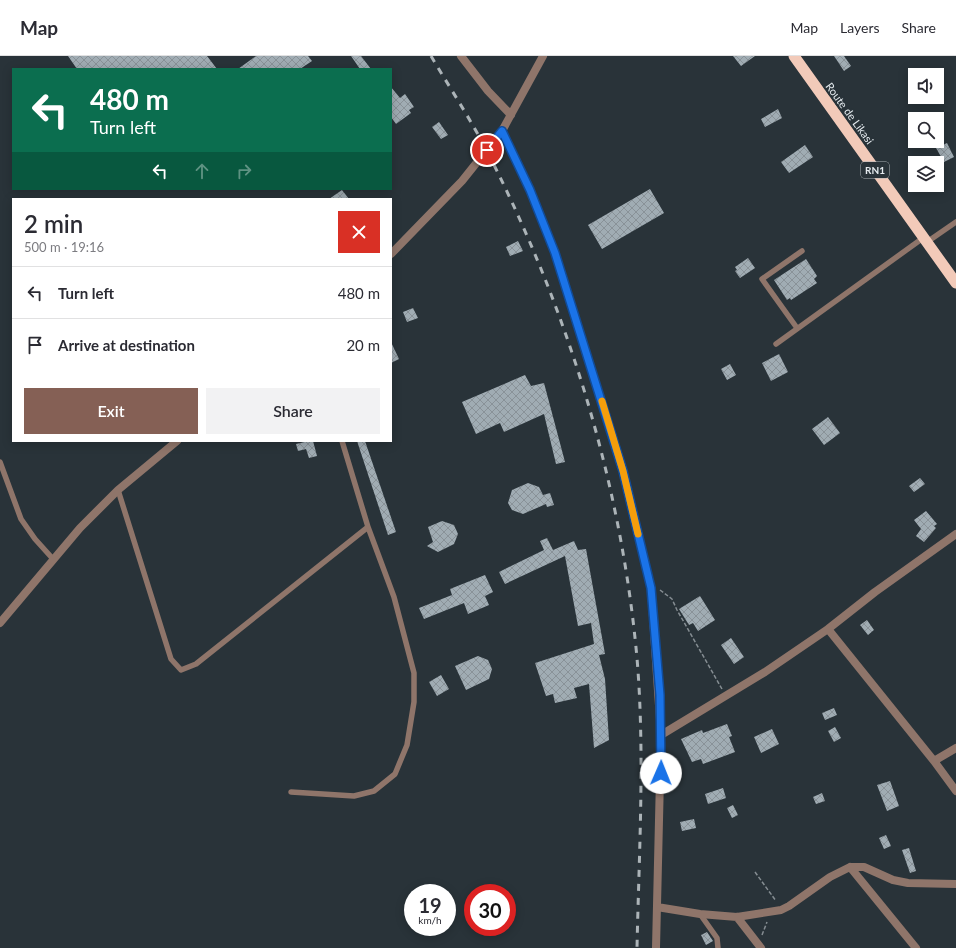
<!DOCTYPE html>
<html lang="en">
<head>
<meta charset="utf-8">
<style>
  :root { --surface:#fff; --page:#f2f2f3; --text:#2b2b33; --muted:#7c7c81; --line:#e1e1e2; --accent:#856055 }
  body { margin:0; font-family:Lato,sans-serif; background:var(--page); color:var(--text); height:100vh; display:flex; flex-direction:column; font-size:15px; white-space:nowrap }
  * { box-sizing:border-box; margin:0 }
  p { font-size:13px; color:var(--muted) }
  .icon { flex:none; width:22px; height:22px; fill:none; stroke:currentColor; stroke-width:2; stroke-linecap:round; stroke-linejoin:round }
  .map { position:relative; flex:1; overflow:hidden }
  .side { position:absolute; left:12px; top:142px; width:380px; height:244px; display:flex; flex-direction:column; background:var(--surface); border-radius:0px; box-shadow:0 2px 10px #0003 }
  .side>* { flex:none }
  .banner { position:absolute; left:12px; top:12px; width:380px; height:122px; border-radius:0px; box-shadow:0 2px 10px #0003; background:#0b6e4f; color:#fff; overflow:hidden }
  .fabs { position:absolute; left:908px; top:12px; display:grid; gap:8px }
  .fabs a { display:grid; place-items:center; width:36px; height:36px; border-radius:0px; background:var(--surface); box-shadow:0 2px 10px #0003; font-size:20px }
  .speed { position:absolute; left:404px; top:828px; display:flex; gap:8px; font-size:20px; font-weight:700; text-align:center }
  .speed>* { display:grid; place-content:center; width:52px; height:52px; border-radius:50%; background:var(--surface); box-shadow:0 2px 10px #0003; line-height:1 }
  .speed small { font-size:10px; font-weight:400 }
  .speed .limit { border:6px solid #d22; background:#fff; color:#111 }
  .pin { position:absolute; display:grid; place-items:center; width:34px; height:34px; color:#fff; margin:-17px; border:2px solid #fff; border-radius:50%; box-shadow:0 1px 4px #0007 }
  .me { position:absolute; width:44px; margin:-22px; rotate:1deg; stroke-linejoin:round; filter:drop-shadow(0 0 3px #0008) }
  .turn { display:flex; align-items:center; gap:14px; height:84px; padding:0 12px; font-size:18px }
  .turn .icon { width:52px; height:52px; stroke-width:2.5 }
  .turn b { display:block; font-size:28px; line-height:34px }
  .lanes { display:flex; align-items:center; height:38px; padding:0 12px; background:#0003; justify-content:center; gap:20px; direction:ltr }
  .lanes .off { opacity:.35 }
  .round { display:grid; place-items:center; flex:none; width:42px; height:42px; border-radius:0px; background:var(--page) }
  .head { display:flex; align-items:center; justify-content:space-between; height:68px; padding:0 12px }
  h1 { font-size:24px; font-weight:600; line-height:30px }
  .cta { display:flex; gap:8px; margin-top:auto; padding:8px 12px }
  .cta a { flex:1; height:46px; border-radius:0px; background:var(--accent); color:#fff; font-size:16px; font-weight:600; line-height:46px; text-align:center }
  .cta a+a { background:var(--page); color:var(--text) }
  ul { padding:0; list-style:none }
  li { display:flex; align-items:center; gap:12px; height:52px; padding:0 12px; border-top:1px solid var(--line) }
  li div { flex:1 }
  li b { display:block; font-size:15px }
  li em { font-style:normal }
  header { display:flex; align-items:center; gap:24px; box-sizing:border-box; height:56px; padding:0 20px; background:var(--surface); border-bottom:1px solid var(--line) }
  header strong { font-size:19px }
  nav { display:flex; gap:22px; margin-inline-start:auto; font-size:14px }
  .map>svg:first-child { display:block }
  .building { fill:url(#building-cross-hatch) }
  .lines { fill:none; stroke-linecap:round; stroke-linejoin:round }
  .path { stroke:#858d92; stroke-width:1.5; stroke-dasharray:4 2; stroke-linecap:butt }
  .service { stroke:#8f756a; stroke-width:5.5 }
  .minor { stroke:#8f756a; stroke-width:8 }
  .trunk { stroke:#f2cab9; stroke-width:11 }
  .rail { stroke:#acb4b8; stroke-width:3; stroke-dasharray:7 7; stroke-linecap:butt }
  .route-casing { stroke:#114b97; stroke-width:10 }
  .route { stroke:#1a73e8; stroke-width:7 }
  .slow { stroke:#f59e0b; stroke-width:7 }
  .labels { text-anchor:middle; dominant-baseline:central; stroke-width:4; stroke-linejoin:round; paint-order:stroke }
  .shield { fill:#293339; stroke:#adb4b8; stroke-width:1 }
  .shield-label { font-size:10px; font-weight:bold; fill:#e5ebef }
  .street-label { font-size:11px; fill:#e5ebef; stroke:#293339 }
</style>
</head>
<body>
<header>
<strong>Map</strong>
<nav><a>Map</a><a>Layers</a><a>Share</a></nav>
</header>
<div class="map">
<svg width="956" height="892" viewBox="0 0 956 892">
  <defs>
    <pattern id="building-cross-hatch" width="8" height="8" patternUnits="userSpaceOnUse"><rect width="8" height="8" fill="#a0acb3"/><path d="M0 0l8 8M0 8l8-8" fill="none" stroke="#899298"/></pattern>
  </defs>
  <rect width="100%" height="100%" fill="#293339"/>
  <path class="building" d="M68 0H207L217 13H77Z
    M256 0H308L312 5 300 13H238Z
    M351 0H361L371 13H360Z
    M733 0H755L741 10Z
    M834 0H844L851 10 844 15Z
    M391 31 400 42 405 38 414 51 409 54 411 57 396 68 391 61Z
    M778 53 782 62 765 71 761 63Z
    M439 66 448 79 441 83 432 71Z
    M947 87 954 101 944 106 936 92Z
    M805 89 813 101 789 117 781 106Z
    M650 133 664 157 602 193 588 169Z
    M342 134 349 143H329Z
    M518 185 523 195 510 200 506 191Z
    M748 202 755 212 740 222 735 215 737 214 735 211Z
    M806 203 817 220 814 223 817 227 791 244 790 242 787 244 774 224Z
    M413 252 418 262 407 266 403 256Z
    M391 286 399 303 391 307Z
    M779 298 788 316 771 325 762 307Z
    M730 308 736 319 727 324 721 313Z
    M525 319 531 330 544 327 565 406 556 408 544 358 504 376 500 367 476 378 462 346Z
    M828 361 840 377 824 389 812 373Z
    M309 385H313L317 400 309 402 306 393 298 395 296 388Z
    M357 385H365L396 476 388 479Z
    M920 422 925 428 914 436 909 430Z
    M528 427 539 431 543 439 550 437 554 449 547 451 546 448 523 458 512 454 508 447 512 434Z
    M926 455 937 468 934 470 936 472 924 486 916 480 921 473 914 464Z
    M442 465 454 469 458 478 454 488 438 496 427 490 433 486 428 471Z
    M547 482 553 494 574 485 578 494 586 493 605 598 599 599 605 623 609 684 594 692 589 628 574 632 577 642 555 647 553 638 546 640 535 607 594 588 591 567 578 570 565 500 505 528 499 516 544 494 540 485Z
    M485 519 493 536 485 540 489 549 468 558 464 547 424 563 419 552 452 539 450 533Z
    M700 540 715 564 698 575 693 567 689 569 679 553Z
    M867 564 874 574 868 579 860 569Z
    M731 582 744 601 734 608 721 589Z
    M478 600 488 604 492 613 489 623 466 634 455 610Z
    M441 619 449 633 437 640 429 626Z
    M834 652 837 659 825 664 822 657Z
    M727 668 732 680 729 681 735 696 703 708 701 703 692 706 681 683 702 674 703 677Z
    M835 671 841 682 834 686 828 675Z
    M772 673 779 688 761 697 754 681Z
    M890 725 899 750 887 755 877 729Z
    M723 732 726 742 708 748 705 738Z
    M822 737 825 745 816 748 813 741Z
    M733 749 738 759 732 762 727 752Z
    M694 763 696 772 682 775 680 766Z
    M886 779 891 790 884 793 879 782Z
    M909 792 916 815 910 817 902 794Z
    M707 876 713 885 706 889 701 879Z"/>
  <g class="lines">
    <path class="path" d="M660 534 672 543 677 554 722 633
      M755 816 776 845
      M762 879 767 866"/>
    <path class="service" d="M927 186 956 166
      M797 272 762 223 802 195
      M776 288 923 182
      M0 406 21 463 35 483 53 503
      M118 434 171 603 181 614 196 608 368 471 342 385
      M291 736 354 740 374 735 395 718 407 689 414 646V617L394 541 368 471
      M700 858 717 882 718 892"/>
    <path class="minor" d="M461 0 488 35 511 59
      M502 75 530 134 555 197 623 415 651 532 661 679 656 892
      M391 198 462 125 502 75 543 0
      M0 567 80 472 118 434 177 385
      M828 573 934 705 956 692
      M661 679 765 616 828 573 875 536 956 478
      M934 705 956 735
      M850 811 916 892
      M657 851 700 858 737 861 781 854 789 850 830 821 850 811H864L893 824 908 827 956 828
      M737 861 761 892"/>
    <path class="trunk" d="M794 0 956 227"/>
    <path class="rail" d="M431 0C450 32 471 64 488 97 568 254 621 426 637 602 645 698 639 796 637 892"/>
  </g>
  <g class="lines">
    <defs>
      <path id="route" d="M487 94 502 75 530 134 555 197 623 415 651 532 660 639 661 717"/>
    </defs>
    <use href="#route" class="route-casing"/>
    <use href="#route" class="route"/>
    <path class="slow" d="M602 345 623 415 638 478"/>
  </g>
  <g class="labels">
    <rect class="shield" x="861" y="106" width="28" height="16" rx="3"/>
    <g class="shield-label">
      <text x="875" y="114">RN1</text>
    </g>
    <g class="street-label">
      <text transform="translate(850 57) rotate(54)">Route de Likasi</text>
    </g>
  </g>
</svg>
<div class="fabs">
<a><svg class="icon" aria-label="sound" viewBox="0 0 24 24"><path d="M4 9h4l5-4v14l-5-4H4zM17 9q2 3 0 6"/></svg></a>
<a><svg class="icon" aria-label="search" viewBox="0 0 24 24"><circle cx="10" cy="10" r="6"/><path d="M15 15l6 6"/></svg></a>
<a><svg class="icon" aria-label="layers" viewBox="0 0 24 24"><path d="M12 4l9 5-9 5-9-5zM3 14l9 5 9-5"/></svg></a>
</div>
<div class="speed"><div>19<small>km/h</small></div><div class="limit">30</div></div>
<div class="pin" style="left:487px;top:94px;background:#d93025"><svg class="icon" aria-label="arrive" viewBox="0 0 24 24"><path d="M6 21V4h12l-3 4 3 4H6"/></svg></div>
<svg class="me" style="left:661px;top:717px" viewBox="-20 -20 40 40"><circle r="19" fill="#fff"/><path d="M0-13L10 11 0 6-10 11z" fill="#1a73e8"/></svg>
<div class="banner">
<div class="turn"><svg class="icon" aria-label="left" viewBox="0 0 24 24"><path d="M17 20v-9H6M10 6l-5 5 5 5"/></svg><div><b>480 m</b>Turn left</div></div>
<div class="lanes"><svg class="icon" aria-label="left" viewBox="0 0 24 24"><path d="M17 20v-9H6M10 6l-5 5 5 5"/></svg><svg class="icon off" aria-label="ahead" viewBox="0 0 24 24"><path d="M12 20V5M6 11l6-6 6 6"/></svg><svg class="icon off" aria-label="right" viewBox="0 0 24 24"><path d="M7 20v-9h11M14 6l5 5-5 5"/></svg></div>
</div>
<section class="side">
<div class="head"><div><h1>2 min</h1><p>500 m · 19:16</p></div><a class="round" style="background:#d93025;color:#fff"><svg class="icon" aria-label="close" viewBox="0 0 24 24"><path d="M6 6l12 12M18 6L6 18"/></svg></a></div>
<ul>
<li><svg class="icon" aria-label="left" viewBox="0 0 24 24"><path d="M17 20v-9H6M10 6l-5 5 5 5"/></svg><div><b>Turn left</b></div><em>480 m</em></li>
<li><svg class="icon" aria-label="arrive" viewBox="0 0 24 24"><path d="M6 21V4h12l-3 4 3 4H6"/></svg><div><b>Arrive at destination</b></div><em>20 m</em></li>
</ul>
<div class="cta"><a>Exit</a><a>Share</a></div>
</section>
</div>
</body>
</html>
